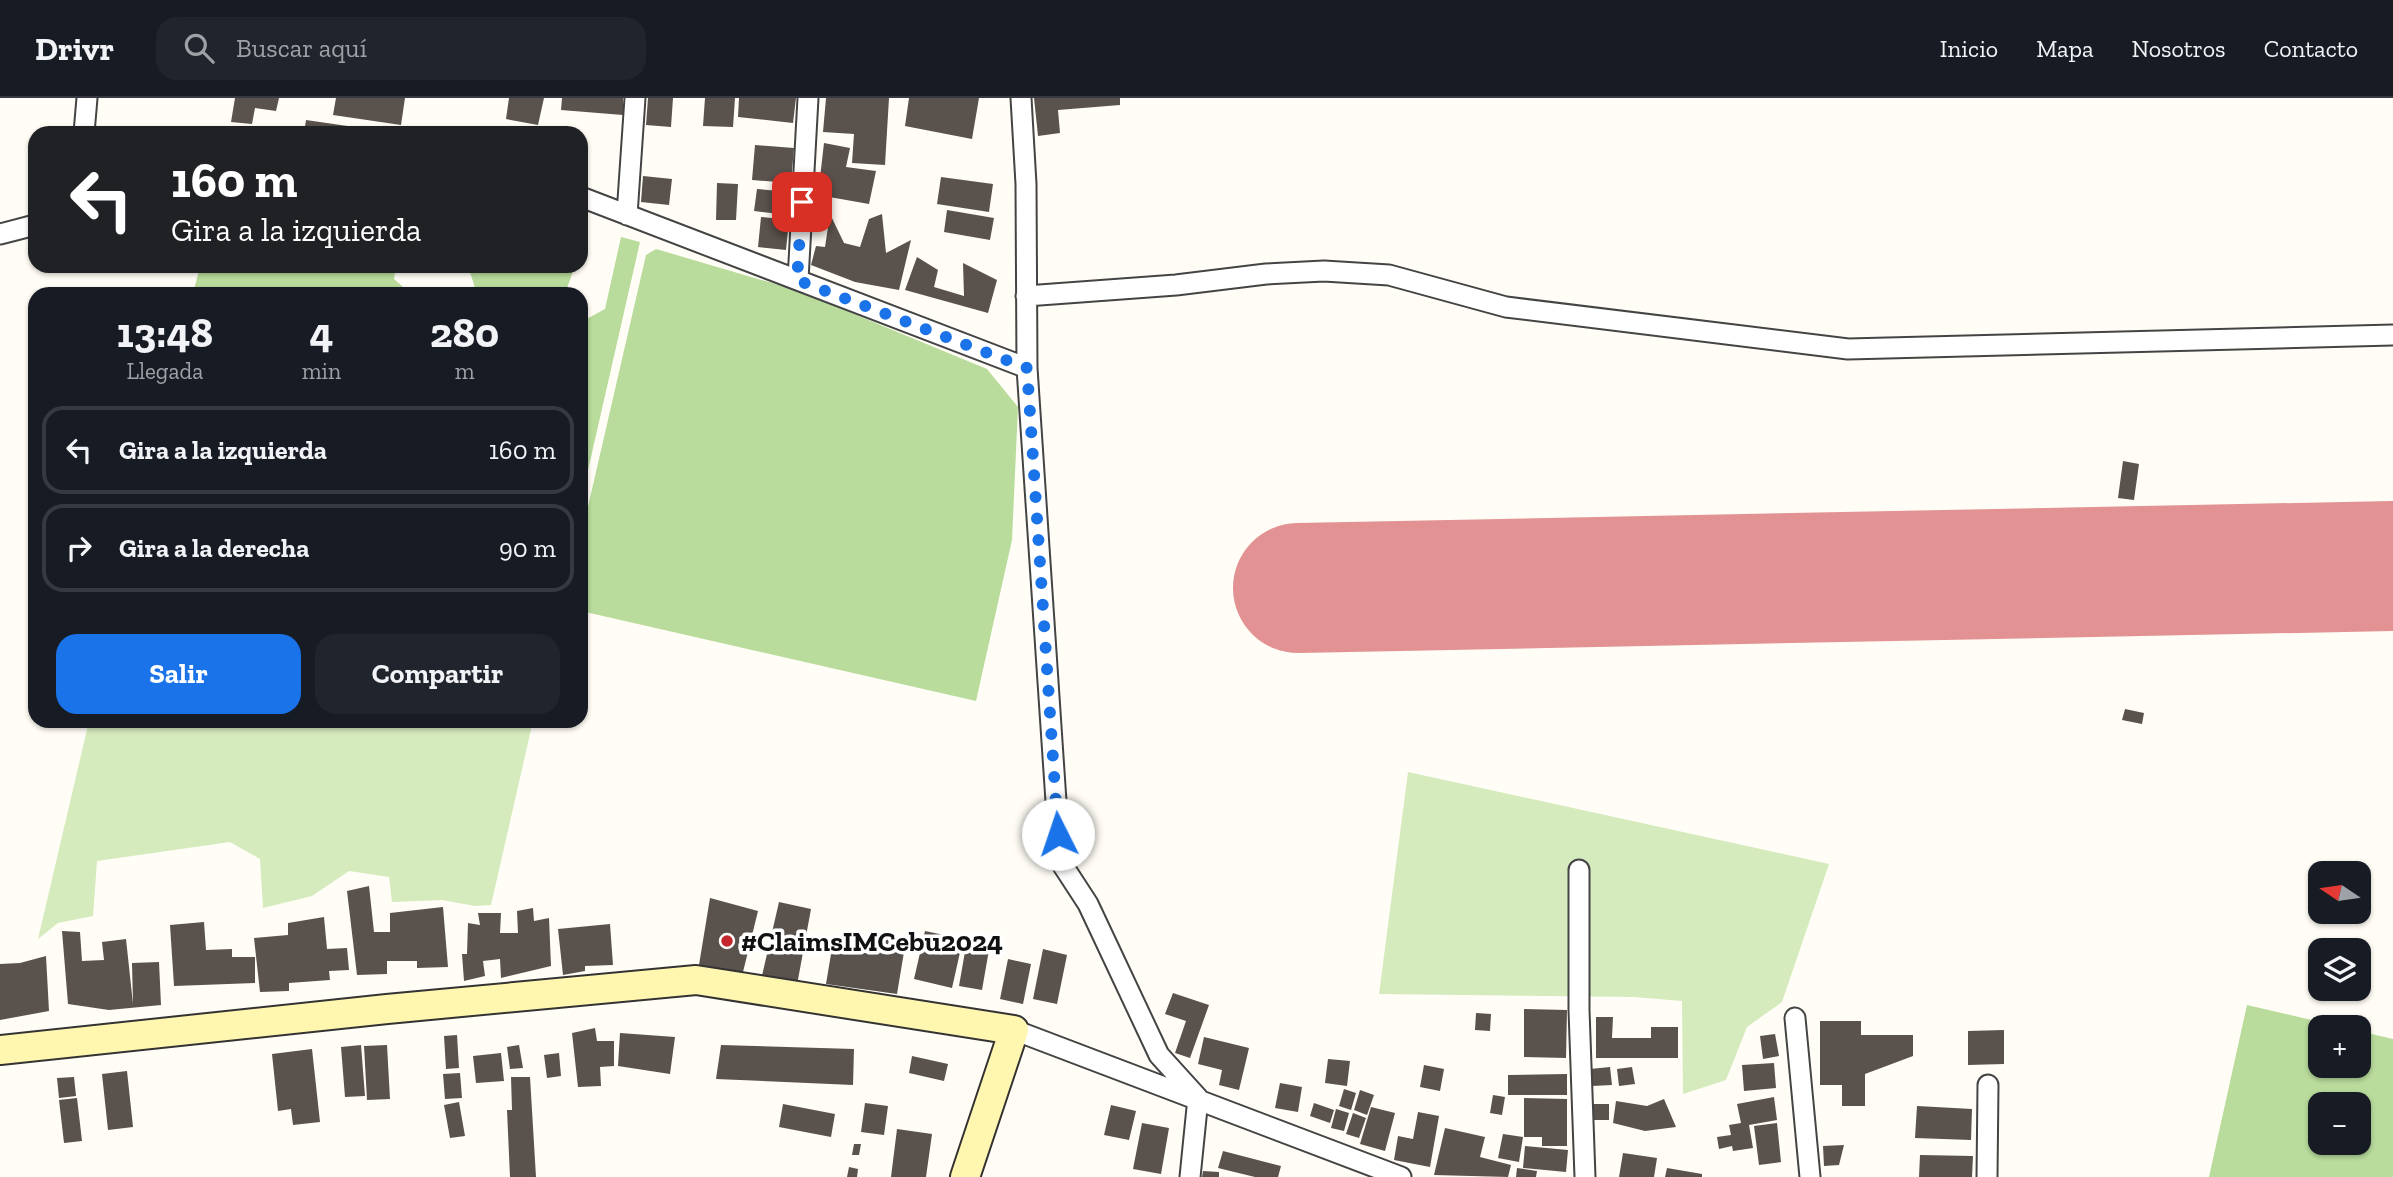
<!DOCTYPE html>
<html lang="es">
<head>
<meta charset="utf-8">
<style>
  :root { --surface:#171b24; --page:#20242c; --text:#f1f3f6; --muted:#9ea1a6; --line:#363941; --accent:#1a73e8 }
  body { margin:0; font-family:"Zilla Slab",serif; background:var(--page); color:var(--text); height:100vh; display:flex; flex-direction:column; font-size:26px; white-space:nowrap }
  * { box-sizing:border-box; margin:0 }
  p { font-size:23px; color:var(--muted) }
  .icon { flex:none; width:38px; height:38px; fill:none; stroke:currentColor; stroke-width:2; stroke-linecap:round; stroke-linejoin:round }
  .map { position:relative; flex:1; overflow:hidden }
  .side { position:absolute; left:28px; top:189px; width:560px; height:441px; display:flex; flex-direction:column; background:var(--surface); border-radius:21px; box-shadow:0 2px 5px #0004 }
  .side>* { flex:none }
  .hud { position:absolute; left:28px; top:28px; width:560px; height:147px; border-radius:21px; box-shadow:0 2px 5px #0004; background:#202124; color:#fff; overflow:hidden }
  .needle { width:46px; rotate:283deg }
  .controls { position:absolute; left:2308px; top:763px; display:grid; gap:14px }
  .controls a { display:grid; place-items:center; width:63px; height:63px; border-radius:14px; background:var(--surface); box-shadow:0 2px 5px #0004; font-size:35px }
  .pin { position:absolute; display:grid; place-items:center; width:60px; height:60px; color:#fff; margin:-30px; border-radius:14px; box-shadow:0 4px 10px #0006 }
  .me { position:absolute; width:77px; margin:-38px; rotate:356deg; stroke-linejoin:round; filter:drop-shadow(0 0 5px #0008) }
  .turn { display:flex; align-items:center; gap:24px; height:147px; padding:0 28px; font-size:32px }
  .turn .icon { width:91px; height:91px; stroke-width:2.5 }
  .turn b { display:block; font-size:49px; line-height:60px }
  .eta { display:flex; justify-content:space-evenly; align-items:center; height:119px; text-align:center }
  .eta b { font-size:42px; font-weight:700; line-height:49px }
  .action { display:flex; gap:14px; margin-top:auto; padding:14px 28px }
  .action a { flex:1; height:80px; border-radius:21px; background:var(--accent); color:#fff; font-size:28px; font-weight:700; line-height:80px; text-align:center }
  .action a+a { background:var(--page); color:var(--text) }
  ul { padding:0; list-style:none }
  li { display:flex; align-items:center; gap:21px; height:88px; margin:0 14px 10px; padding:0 14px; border:4px solid var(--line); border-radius:21px }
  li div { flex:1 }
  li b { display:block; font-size:26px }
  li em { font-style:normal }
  header { display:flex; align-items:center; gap:42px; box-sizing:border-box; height:98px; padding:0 35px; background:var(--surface); border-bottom:2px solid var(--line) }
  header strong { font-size:33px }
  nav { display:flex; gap:38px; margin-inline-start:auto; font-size:24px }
  .search { width:490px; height:63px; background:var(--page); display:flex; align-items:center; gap:18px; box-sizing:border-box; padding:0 24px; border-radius:21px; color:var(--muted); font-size:26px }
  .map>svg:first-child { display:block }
  .green { fill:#d5ebbd }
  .forest { fill:#b9dc9c; fill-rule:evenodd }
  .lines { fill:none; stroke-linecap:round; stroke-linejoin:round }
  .runway { stroke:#e29292; stroke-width:130 }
  .building { fill:#5a524d }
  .street-casing { stroke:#444; stroke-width:23 }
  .secondary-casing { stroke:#333; stroke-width:32 }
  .street { stroke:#fff; stroke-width:19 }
  .secondary { stroke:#fff6b0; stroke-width:28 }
  .route { stroke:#1a73e8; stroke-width:12; stroke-dasharray:0 21.6 }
  .poi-dot { fill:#c4262e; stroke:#fff; stroke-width:2.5 }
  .labels { text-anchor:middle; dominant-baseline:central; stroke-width:7; stroke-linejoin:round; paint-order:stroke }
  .poi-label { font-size:28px; font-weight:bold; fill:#111; stroke:#fff; text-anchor:start }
</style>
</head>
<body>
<header>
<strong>Drivr</strong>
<div class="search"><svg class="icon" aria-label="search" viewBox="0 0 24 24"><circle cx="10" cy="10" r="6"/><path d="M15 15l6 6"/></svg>Buscar aquí</div>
<nav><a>Inicio</a><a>Mapa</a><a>Nosotros</a><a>Contacto</a></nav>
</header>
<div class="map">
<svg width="2393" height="1079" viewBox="0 0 2393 1079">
  <rect width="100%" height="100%" fill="#fffdf5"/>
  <path class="green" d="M89 623H533L491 807 475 808 442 802 392 804 389 779 349 773 312 798 263 810 260 761 230 744 97 763 93 818 58 825 38 841Z
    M1408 674 1829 766 1782 904 1747 929 1726 982 1683 996 1682 903 1634 899 1379 896Z"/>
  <path class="forest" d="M621 139 640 144 581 403V224L605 211Z
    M656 151 796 192 987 271 1018 309 1012 442 976 603 581 513V439L646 157Z
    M200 168H396L394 181 411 196H193Z
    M468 168H575L567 190 534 196H477Z
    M2247 907 2342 929H2320V968H2359V933L2393 941V1079H2209ZM2359 1006V1045H2320V1006Z"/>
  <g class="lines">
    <path class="runway" d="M1298 490 2393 468"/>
  </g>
  <path class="building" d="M235 0H279L276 13 255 10 252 26 231 24Z
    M336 0H405L401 27 333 17Z
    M509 0H544L538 27 506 21Z
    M562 0H623V17L561 12Z
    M648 0H673L671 29 646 27Z
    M705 0H735L733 29 703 28Z
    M739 0H796L793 25 738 19Z
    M826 0H889L885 67 852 65 854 36 823 34Z
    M909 0H979L972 41 905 28Z
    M1034 0H1120V7L1058 12 1060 35 1038 38Z
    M306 22 382 33V35H304Z
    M824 45 850 50 846 69 876 73 869 106 818 97Z
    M755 47 794 50 791 85 752 82Z
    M643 78 672 81 669 107 641 104Z
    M941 79 993 86 989 114 937 106Z
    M717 85 738 86 736 122H716Z
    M757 91 791 94 789 117 754 113Z
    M947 112 994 120 990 142 944 134Z
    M830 116 844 145 860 149 869 121 882 116 886 155 911 142 899 192 855 184 811 167 816 148 825 149Z
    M761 119 789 122 786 152 758 149Z
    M917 159 938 172 934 189 964 198 963 165 997 182 988 215 905 192Z
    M2123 363 2139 366 2134 402 2118 400Z
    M2125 611 2144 615 2142 626 2122 622Z
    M369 788 374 834H390V815L443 809 448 869 417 870V863H387V876L357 877 347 793Z
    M710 800 758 813 742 878 698 873Z
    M779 804 811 811 797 887 761 882Z
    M533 810 534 823 549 820 551 868 501 880 500 861 483 863 485 878 464 883 462 856H467L468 825 480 827 478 815H501L500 835H518L517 813Z
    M324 819 327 851 347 850 349 872 329 873 330 882 289 885V893L260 894 254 840 288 837V825Z
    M204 824 206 852 232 851V859H255V885L174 888 170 827Z
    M610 826 613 867 585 868V873L563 877 558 831Z
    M62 833 80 834 82 863 104 862 102 844 126 841 133 906 132 865 159 864 161 907 109 912 68 906Z
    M925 833 963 841 952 890 914 881Z
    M834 838 906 842 897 896 826 886Z
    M967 842 990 846 982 892 959 888Z
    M1043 851 1067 857 1057 906 1033 901Z
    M46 858 49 913 0 922V866L20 865Z
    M1008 861 1031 866 1023 906 1000 901Z
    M1173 895 1209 907 1190 960 1175 955 1186 923 1165 916Z
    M1524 911 1567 912 1566 960 1524 959Z
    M1476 915 1491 916 1490 933 1475 932Z
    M1596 919H1613L1612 940H1651V929H1678V960H1596Z
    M1820 923H1861V937H1913V958L1865 976V1008H1842V987H1820Z
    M595 930 597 943H614V968L600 969 601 988 578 989 572 935Z
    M2004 932V966L1968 967V933Z
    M620 935 675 939 670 976 618 968Z
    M1775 936 1779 958 1763 961 1760 938Z
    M457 937 459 970 446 971 444 938Z
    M1204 939 1249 950 1239 992 1219 987 1222 972 1198 966Z
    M361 947 365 998 345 999 341 949Z
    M387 947 390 1001 367 1002 364 948Z
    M519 947 523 970 510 971 507 949Z
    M721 947 854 951 853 987 716 981Z
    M312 951 320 1024 293 1027 291 1011 278 1013 272 956Z
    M501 955 504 983 476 985 473 958Z
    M559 955 561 978 547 980 544 957Z
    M912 958 948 966 944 983 909 975Z
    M1328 961 1350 963 1347 988 1325 985Z
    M1774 965 1776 990 1744 993 1742 967Z
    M1424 967 1444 971 1440 993 1420 989Z
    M1610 969 1612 987 1592 988 1590 971Z
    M1632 969 1635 986 1619 988 1617 971Z
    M127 973 133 1029 108 1032 102 976Z
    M460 975 462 1000 445 1001 443 976Z
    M1567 976V997H1508V977Z
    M74 979 76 998 59 1000 57 980Z
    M511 979H530L536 1079H510L507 1012H512Z
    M1280 985 1302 989 1298 1014 1275 1010Z
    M1344 991 1356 995 1351 1012 1339 1008Z
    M1360 992 1374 997 1367 1017 1354 1012Z
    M1493 997 1505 999 1502 1017 1490 1015Z
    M1774 999 1777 1022 1749 1027 1753 1050 1733 1053 1732 1048 1719 1051 1717 1039 1731 1037 1729 1027 1741 1025 1737 1006Z
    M77 1000 82 1043 64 1045 59 1002Z
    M1524 1000 1567 1001V1048H1542V1039H1524Z
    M1664 1001 1676 1029 1645 1033 1613 1025 1616 1003 1647 1008Z
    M459 1004 465 1038 450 1040 444 1007Z
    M865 1005 888 1008 884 1037 861 1034Z
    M1314 1005 1334 1012 1330 1025 1310 1018Z
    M783 1006 835 1016 831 1039 779 1029Z
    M1593 1006H1609V1022H1593Z
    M1111 1007 1136 1013 1129 1042 1104 1037Z
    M1917 1008 1972 1011 1971 1042 1915 1040Z
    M1371 1009 1395 1015 1385 1053 1360 1046Z
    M1336 1011 1349 1015 1344 1033 1331 1030Z
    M1418 1014 1439 1018 1430 1069 1394 1062 1398 1038 1413 1041Z
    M1353 1015 1366 1020 1359 1040 1346 1036Z
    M1142 1025 1169 1030 1161 1076 1133 1071Z
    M1777 1025 1781 1064 1759 1067 1754 1028Z
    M1445 1030 1485 1039 1480 1059 1511 1067 1508 1079 1434 1077Z
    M897 1031 932 1036 926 1079H891Z
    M1503 1036 1523 1039 1519 1064 1498 1060Z
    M854 1046H861L859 1057H852Z
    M1844 1047 1839 1067 1824 1068 1823 1048Z
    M1525 1048 1568 1052 1566 1074 1523 1070Z
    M1223 1053 1281 1068 1278 1079H1255L1218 1070Z
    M1623 1055 1657 1060 1654 1079H1619Z
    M1920 1057 1973 1058 1972 1079H1919Z
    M849 1069 858 1071 857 1079H847Z
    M1517 1070 1537 1073 1536 1079H1516Z
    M1667 1070 1702 1076V1079H1665Z
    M1203 1073 1219 1074V1079H1202Z"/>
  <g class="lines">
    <defs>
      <path id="street" d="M1021 0 1026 86 1027 270 1060 763 1088 806 1159 957 1198 1000 1190 1079
        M84 35 87 0
        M581 99 1027 270
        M627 117 635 0
        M0 136 35 127
        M798 182 808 0
        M1026 198 1176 187 1266 176 1324 173 1389 177 1506 209 1848 251 2393 237
        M1579 772V912L1585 1079
        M1795 920 1810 1079
        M1014 932 1401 1079
        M1987 1079 1988 987"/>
      <path id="secondary" d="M0 952 387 911 696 882 1014 932 965 1079"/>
    </defs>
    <use href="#street" class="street-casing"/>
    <use href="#secondary" class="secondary-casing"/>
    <use href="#street" class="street"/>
    <use href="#secondary" class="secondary"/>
  </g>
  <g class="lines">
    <path class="route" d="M802 104 797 182 1027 270 1058 736"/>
  </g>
  <circle class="poi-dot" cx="727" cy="843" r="7"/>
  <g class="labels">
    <g class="poi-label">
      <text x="741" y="843">#ClaimsIMCebu2024</text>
    </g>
  </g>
</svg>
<div class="controls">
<a><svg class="needle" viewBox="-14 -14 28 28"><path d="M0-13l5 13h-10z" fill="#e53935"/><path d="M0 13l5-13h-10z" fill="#9ea1a6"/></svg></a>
<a><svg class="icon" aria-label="layers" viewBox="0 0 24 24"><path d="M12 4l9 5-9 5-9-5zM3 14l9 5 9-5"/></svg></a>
<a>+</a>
<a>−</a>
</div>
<div class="pin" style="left:802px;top:104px;background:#d93025"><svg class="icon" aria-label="arrive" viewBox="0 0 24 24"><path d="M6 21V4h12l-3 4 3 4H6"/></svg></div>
<svg class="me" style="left:1058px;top:736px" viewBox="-20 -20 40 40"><circle r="19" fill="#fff"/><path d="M0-13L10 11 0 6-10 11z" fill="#1a73e8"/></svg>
<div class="hud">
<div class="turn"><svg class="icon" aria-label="left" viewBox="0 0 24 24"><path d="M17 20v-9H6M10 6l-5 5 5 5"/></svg><div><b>160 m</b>Gira a la izquierda</div></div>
</div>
<section class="side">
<div class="eta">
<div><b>13:48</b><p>Llegada</p></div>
<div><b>4</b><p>min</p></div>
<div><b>280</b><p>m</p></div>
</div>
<ul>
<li><svg class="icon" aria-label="left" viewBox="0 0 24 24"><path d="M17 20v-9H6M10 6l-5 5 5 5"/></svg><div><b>Gira a la izquierda</b></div><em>160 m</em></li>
<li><svg class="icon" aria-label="right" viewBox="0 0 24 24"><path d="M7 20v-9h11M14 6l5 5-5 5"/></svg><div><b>Gira a la derecha</b></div><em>90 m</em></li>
</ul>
<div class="action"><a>Salir</a><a>Compartir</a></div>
</section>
</div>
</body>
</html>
